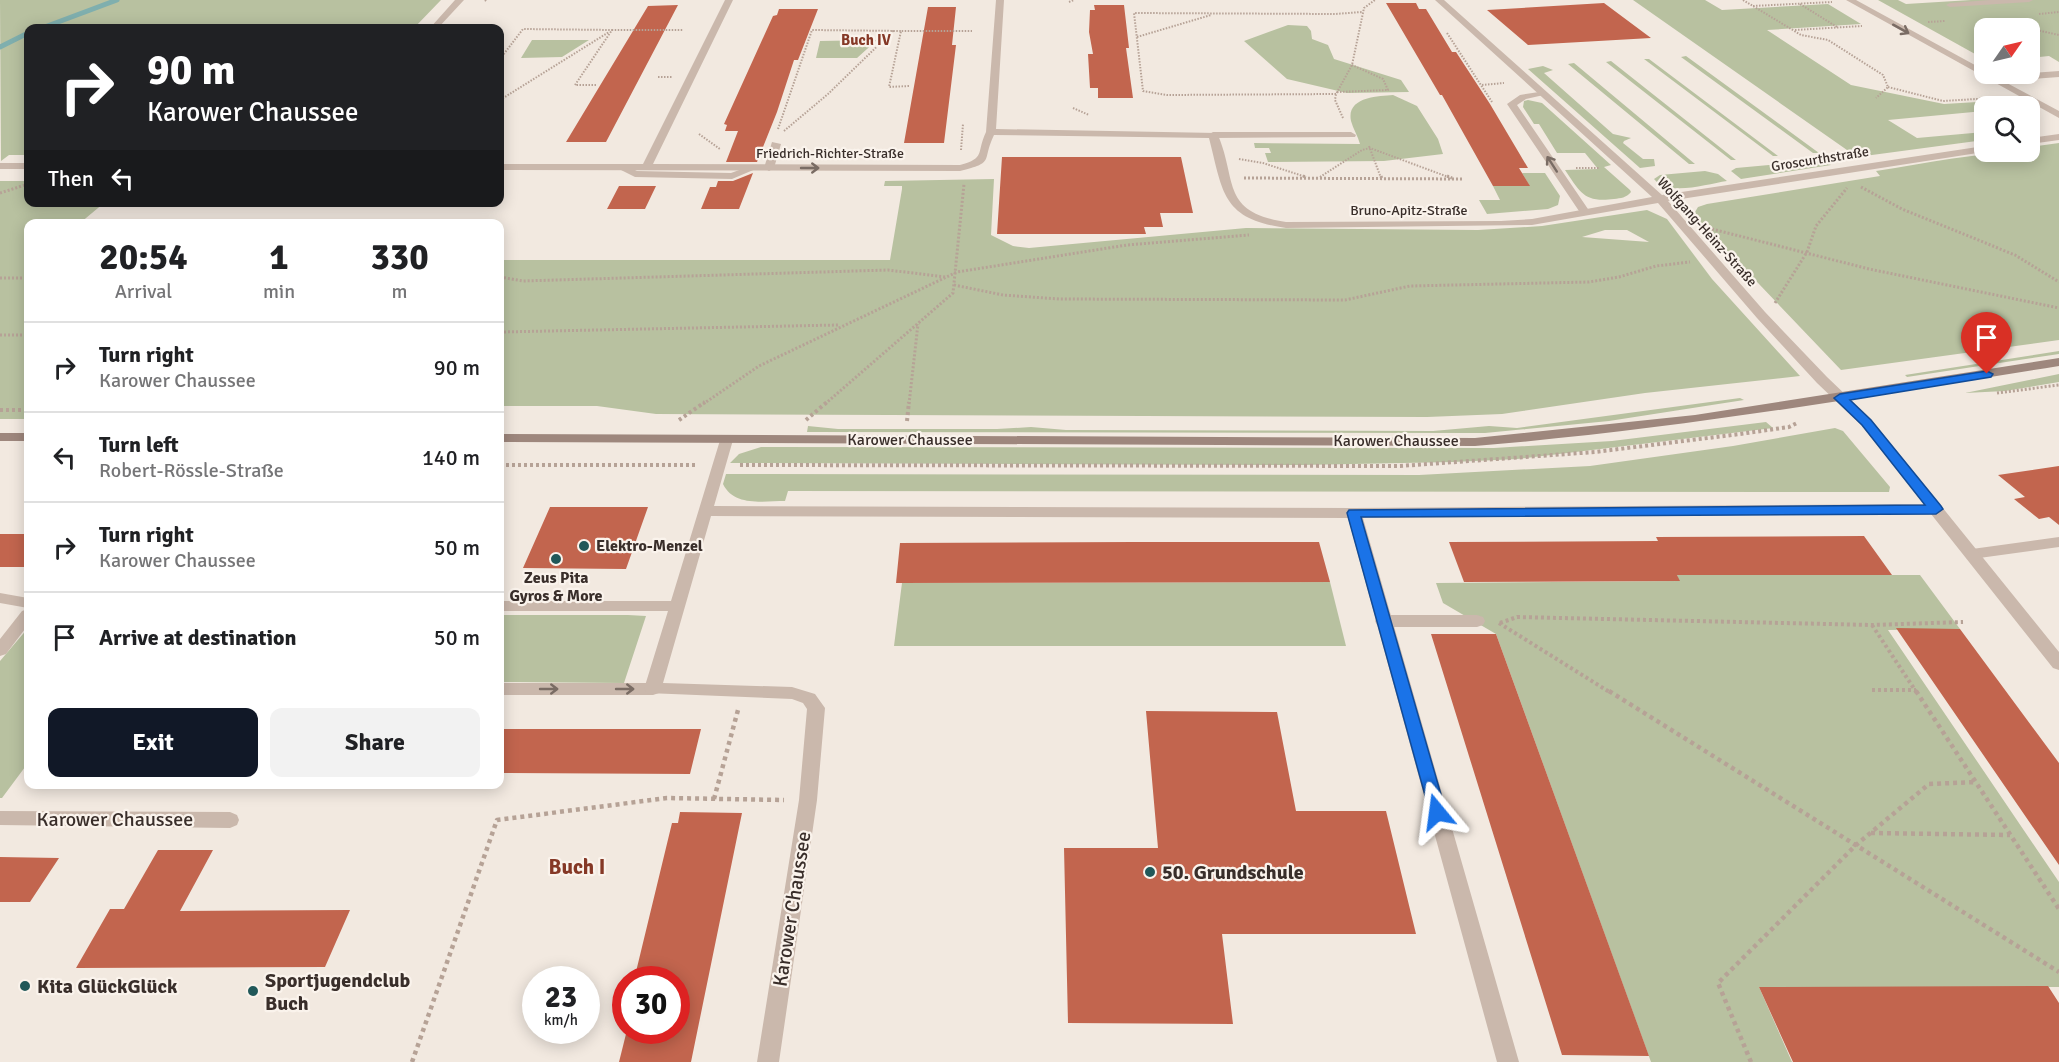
<!DOCTYPE html>
<html lang="en">
<head>
<meta charset="utf-8">
<style>
  :root { --surface:#fff; --page:#f2f2f2; --text:#202124; --muted:#757577; --line:#e0e0e0; --accent:#111827 }
  body { margin:0; font-family:Signika,sans-serif; background:var(--page); color:var(--text); height:100vh; display:flex; flex-direction:column; font-size:22px; white-space:nowrap }
  * { box-sizing:border-box; margin:0 }
  p { font-size:20px; color:var(--muted) }
  .icon { flex:none; width:33px; height:33px; fill:none; stroke:currentColor; stroke-width:2; stroke-linecap:round; stroke-linejoin:round }
  .map { position:relative; flex:1; overflow:hidden }
  .sheet { position:absolute; left:24px; top:219px; width:480px; height:570px; display:flex; flex-direction:column; background:var(--surface); border-radius:12px; box-shadow:0 3px 15px #0003 }
  .sheet>* { flex:none }
  .guide { position:absolute; left:24px; top:24px; width:480px; height:183px; border-radius:12px; box-shadow:0 3px 15px #0003; background:#202124; color:#fff; overflow:hidden }
  .needle { width:39px; rotate:56deg }
  .controls { position:absolute; left:1974px; top:18px; display:grid; gap:12px }
  .controls a { display:grid; place-items:center; width:66px; height:66px; border-radius:12px; background:var(--surface); box-shadow:0 3px 15px #0003; font-size:30px }
  .speed { position:absolute; left:522px; top:966px; display:flex; gap:12px; font-size:30px; font-weight:700; text-align:center }
  .speed>* { display:grid; place-content:center; width:78px; height:78px; border-radius:50%; background:var(--surface); box-shadow:0 3px 15px #0003; line-height:1 }
  .speed small { font-size:15px; font-weight:400 }
  .speed .limit { border:9px solid #d22; background:#fff; color:#111 }
  .pin { position:absolute; display:grid; place-items:center; width:51px; height:51px; color:#fff; margin:-62px -26px; border-radius:50% 50% 50% 0; rotate:-45deg; box-shadow:0 0 6px #0007 }
  .pin .icon { rotate:45deg }
  .me { position:absolute; width:66px; margin:-33px; rotate:344deg; stroke-linejoin:round; filter:drop-shadow(0 0 4px #0008) }
  .turn { display:flex; align-items:center; gap:21px; height:126px; padding:0 24px; font-size:27px }
  .turn .icon { width:78px; height:78px; stroke-width:2.5 }
  .turn b { display:block; font-size:42px; line-height:51px }
  .then { display:flex; align-items:center; height:57px; padding:0 24px; background:#0003; gap:12px; font-size:22px }
  .eta { display:flex; justify-content:space-evenly; align-items:center; height:102px; text-align:center }
  .eta b { font-size:36px; font-weight:800; line-height:42px }
  .button { display:flex; gap:12px; margin-top:auto; padding:12px 24px }
  .button a { flex:1; height:69px; border-radius:12px; background:var(--accent); color:#fff; font-size:24px; font-weight:800; line-height:69px; text-align:center }
  .button a+a { background:var(--page); color:var(--text) }
  ul { padding:0; list-style:none }
  li { display:flex; align-items:center; gap:18px; height:90px; padding:0 24px; border-top:2px solid var(--line) }
  li div { flex:1 }
  li b { display:block; font-size:22px }
  li em { font-style:normal }
  .map>svg:first-child { display:block }
  .green { fill:#b8c1a0; fill-rule:evenodd }
  .lines { fill:none; stroke-linecap:round; stroke-linejoin:round }
  .stream { stroke:#7fafae; stroke-width:5 }
  .building { fill:#c2654e }
  .path-far3 { stroke:#b6a296; stroke-width:2; stroke-dasharray:1.5 1.5; stroke-linecap:butt }
  .path-far2 { stroke:#b6a296; stroke-width:3; stroke-dasharray:2 2; stroke-linecap:butt }
  .path-far1 { stroke:#b6a296; stroke-width:4; stroke-dasharray:3 3; stroke-linecap:butt }
  .path { stroke:#b6a296; stroke-width:4.5; stroke-dasharray:4 4; stroke-linecap:butt }
  .lane { fill:#cab8ac; fill-rule:evenodd }
  .street { fill:#cab8ac; fill-rule:evenodd }
  .secondary { fill:#9e877d; fill-rule:evenodd }
  .oneway { stroke:#7a6c64 }
  .route { fill:#1a73e8; stroke:#114b97; stroke-width:1.5 }
  .poi-dot { fill:#215859; stroke:#faf3ec; stroke-width:2 }
  .labels { text-anchor:middle; dominant-baseline:central; stroke-width:4.5; stroke-linejoin:round; paint-order:stroke }
  .far-street-label { font-size:14px; fill:#392e2a; stroke:#faf3ec }
  .far-neighbourhood-label { font-size:15px; font-weight:bold; fill:#853826; stroke:#faf3ec }
  .street-label { font-size:16px; fill:#392e2a; stroke:#faf3ec }
  .poi-label { font-size:16px; font-weight:bold; fill:#392e2a; stroke:#faf3ec; text-anchor:start }
  .near-street-label { font-size:20px; fill:#392e2a; stroke:#faf3ec }
  .near-poi-label { font-size:20px; font-weight:bold; fill:#392e2a; stroke:#faf3ec; text-anchor:start }
  .near-neighbourhood-label { font-size:21px; font-weight:bold; fill:#853826; stroke:#faf3ec }
</style>
</head>
<body>
<div class="map">
<svg width="2059" height="1062" viewBox="0 0 2059 1062">
  <rect width="100%" height="100%" fill="#f2e9e0"/>
  <path class="green" d="M0 0H441L414 28H28V155H9L1 161Z
    M1633 0H1705L1722 10 1828 4 1861 24 1767 30 1851 85 1944 104 1994 101 2003 106H1984V111L1888 120 1917 138 1984 132V140L1857 157Z
    M1878 0H1898L1906 4 1971 0H2059V62L2049 56 2030 58V28H1984V59Z
    M1288 25 1307 26 1311 31 1312 39 1328 45 1334 59 1401 80 1409 92 1347 93 1287 79 1244 41Z
    M532 40H589L562 57 521 58Z
    M877 40 857 58H816L820 41Z
    M1686 56 1819 153H1813L1681 57Z
    M1644 59H1649L1778 156H1773Z
    M1611 61 1736 160H1731L1606 62Z
    M1574 63 1695 164H1689L1568 64Z
    M1543 66 1553 70 1544 73 1613 134 1631 138 1624 141 1623 143 1643 159H1654L1655 166 1640 168 1528 69Z
    M1393 95 1417 106 1438 139 1443 154 1384 161 1268 162 1265 153H1271L1269 148H1255L1254 143 1360 144C1358 136 1353 129 1351 121 1346 97 1378 96 1393 95Z
    M1528 100 1542 103 1611 165 1604 167 1630 190 1631 192C1626 198 1621 198 1614 199 1584 203 1580 192 1565 170L1598 169 1585 153H1557L1539 124H1534L1523 107 1524 101Z
    M2059 143V340L1841 370 1698 220 1695 212 1698 207 1707 204 1880 176 1876 171C1927 163 1978 152 2030 152V147Z
    M1823 160 1831 165 1741 179 1731 171 1736 168Z
    M1705 171 1718 174 1727 181C1706 184 1669 197 1654 179L1660 175Z
    M1522 173H1545L1560 196 1558 205 1548 209 1487 214 1479 200H1500L1493 186 1529 185Z
    M994 179 991 235 1013 246 1029 248 1246 228 1478 230 1542 226 1647 210 1667 219 1712 279 1800 376 1645 393 1502 414 1427 417 656 414 597 406H500V260H890L902 189V186H884L885 181ZM1605 230H1627L1649 242 1582 237Z
    M0 181H28V202L104 203 80 223 28 224V419H0Z
    M2059 351V354L1907 377 1905 375Z
    M2059 374V382L2005 391 1965 393Z
    M1740 398 1744 400 1609 421 1485 433 807 432 808 426 838 429H997L1031 427 1066 430 1433 431 1489 426 1517 428Z
    M1766 422 1773 428 1517 459 1453 462 1302 465 730 463 739 454 761 447 1494 448 1612 441Z
    M1835 428 1843 431 1890 487 1889 492 788 491 785 501C764 501 734 507 723 484L726 474 1419 475 1590 466 1733 446Z
    M1677 575H1920L1960 629 1888 630 2059 882V987H1759L1792 1062H1651L1496 634 1443 603 1436 583 1679 581Z
    M1330 582 1346 646H894L902 583Z
    M500 615H628L646 616 624 683 500 682Z
    M28 628V763L2 798H0V661Z"/>
  <g class="lines">
    <path class="stream" d="M42 28 117 0
      M0 47 28 33"/>
  </g>
  <path class="building" d="M1386 3H1416L1419 9H1426L1452 52H1456L1490 104 1528 168H1519L1530 186H1493L1442 95H1440Z
    M1604 3 1651 38 1528 45 1487 10Z
    M678 5 606 142H566L648 6Z
    M1094 5H1124L1129 48H1126L1133 98H1098V88H1090L1088 54H1093L1089 32 1090 10H1095Z
    M928 7H956L952 45H956L944 143H904Z
    M779 9H818L798 60H794L777 112 757 162H726L738 131H725L727 125 724 124 773 16 777 15Z
    M1002 157H1181L1193 213H1160L1163 227H1144L1146 234H997Z
    M753 173 739 209H701L710 187H716L718 181H733Z
    M619 186H656L645 209H607Z
    M2059 466V525L2049 517 2039 519 2014 499 2025 497 1998 475Z
    M550 507H648L626 569 523 568Z
    M0 534H28V567H0Z
    M1864 536 1892 575H1677L1680 581 1464 582 1449 542 1658 541 1656 537Z
    M1134 542H1319L1330 582 896 583 900 543Z
    M1896 628 1960 629 2059 763V865Z
    M1431 634H1496L1649 1056 1562 1055Z
    M1146 711 1277 712 1296 811H1386L1416 934H1222L1233 1024 1068 1023 1064 848H1158Z
    M500 729H701L690 774 500 773Z
    M680 812 742 813 691 1062H619L627 1030H676V980H634L672 823H678Z
    M158 850H213L180 911 350 910 325 967 76 968 110 909H124Z
    M0 857 59 858 30 902H0Z
    M2048 986 2059 1003V1062H1793L1759 987Z"/>
  <g class="lines">
    <path class="path-far3" d="M485 0 487 2
      M1743 0 1801 35 1828 40 1883 75 1888 87 1876 98
      M1069 2 1074 0
      M1800 4 1837 27
      M1753 6 1832 2
      M2039 14 2059 12
      M1996 19 2014 28
      M1928 22 1945 21
      M2013 28 2023 27 2059 35
      M1795 30 1862 26
      M1447 33 1492 102
      M1137 37 1211 15
      M500 59 523 29 612 30
      M658 77H672
      M596 85H575L612 30H683
      M1482 85 1504 83
      M909 86 889 87 901 31H972
      M1888 87 1943 101 1993 98
      M1337 92 1388 90 1383 79 1352 65
      M1336 94 1167 95 1143 91 1134 13 1335 14 1362 12
      M500 100 609 32
      M1073 108 1089 115
      M1343 118 1335 100 1336 94 1352 65 1364 8 1375 0
      M778 129 812 30 901 31
      M784 131 828 94 894 30
      M699 134 720 149
      M1369 146 1381 178
      M961 150 963 124
      M1239 159 1263 163 1306 177
      M1576 168H1599
      M1320 177 1362 150 1370 148 1451 178"/>
    <path class="path-far2" d="M1303 176 1306 177
      M1381 176 1382 179
      M1447 176 1452 178
      M1244 178 1464 179
      M1861 187 1902 209 2015 255 2059 282
      M0 193 25 185
      M1712 229 1869 269 2059 308
      M500 277 523 281 888 270 946 277
      M0 278H28
      M954 285 1003 295 1059 299 1345 300 1410 286 1589 282 1619 277 1656 266 1690 262
      M1775 303 1807 252 1816 226 1847 188
      M500 332 838 325
      M0 335H28
      M1997 393 2059 385
      M703 404 759 366 957 272 1127 245 1249 235
      M825 404 953 293 964 184
      M909 404 918 324"/>
    <path class="path-far1" d="M0 410H28
      M679 420 705 402
      M806 420 827 402
      M907 421 909 402
      M500 465H697
      M740 465 1400 466 1595 452 1740 434 1789 427 1797 423
      M1499 623 1611 693
      M1500 623 1517 617 1872 625 1963 622
      M1872 625 1917 693
      M1872 690H1916"/>
    <path class="path" d="M1609 691 2059 972
      M1916 691 2059 909
      M714 799 738 710
      M1871 833 2010 835
      M412 1062 497 820 667 798 784 800
      M1751 1062 1718 983 1856 845 1929 784 1977 782"/>
    <path class="lane" d="M1990 0H2033L2029 2 1950 7 1946 5 1950 3Z
      M2059 71V77L1995 82 1990 79 1995 76Z
      M1539 92 1548 94 1526 99 1517 105 1590 212 1589 214H1581L1507 104 1520 95Z
      M1351 132 1356 135 1355 137 1213 138 1208 135 1213 132Z
      M772 142 781 144 774 168 769 171 764 168Z
      M625 165 637 171 731 173 753 165 758 168 732 179 635 177 621 170V166Z
      M2059 537V547L1972 559 1964 554 1972 549Z
      M0 593 28 598V608L0 603Z
      M1383 615H1477L1483 617 1485 621 1483 625 1477 627H1383L1377 625 1375 621 1377 617Z
      M500 683H653L659 685 662 689 659 693 653 695H500Z
      M0 811 230 812 237 815 239 820 237 825 230 828 0 825Z"/>
    <path class="street" d="M455 0H464L438 28H430Z
      M725 0H733L653 164 960 165C986 158 976 153 986 132L996 0H1004L996 129 1217 133C1238 179 1219 212 1286 222L1501 221 1532 219 1652 197 1435 0H1444L1662 195 1984 146 1986 152H1984L1668 201 1765 312 1827 377 1871 419 2059 652V670L2053 668 1931 514 1363 518 1519 1062H1497L1348 518 711 516 663 683 792 687 815 694 825 708 817 800 779 1062H757L799 800 807 709 803 703 792 699 647 693 644 689 668 611H500V601H671L721 437H731L733 440 714 506 1354 508 1924 504 1861 425 1817 383 1757 318 1658 203 1532 225 1286 228C1222 219 1223 193 1209 138L994 135C981 162 996 162 960 171L500 170V164H643Z
      M1846 0H1856L1984 70V74H1990L2059 111V118Z
      M2059 134V140L2030 144V138Z
      M0 163H28V169H0Z
      M28 609V625L6 654 0 656V639L22 611Z"/>
    <path class="secondary" d="M2059 358V366C1865 397 1671 430 1475 446L500 442V434L1475 438 1695 415Z
      M0 433H28V441H0Z"/>
  </g>
  <defs><path id="oneway-shaft" d="M-6 0H5M1.5-3L5.5 0L1.5 3" fill="none" stroke-width="1.6" stroke-linecap="round" stroke-linejoin="round" transform="scale(1.5)"/></defs>
  <g class="oneway">
    <use href="#oneway-shaft" transform="translate(1901 29) rotate(29)"/>
    <use href="#oneway-shaft" transform="translate(1552 164) rotate(-123)"/>
    <use href="#oneway-shaft" transform="translate(810 168)"/>
    <use href="#oneway-shaft" transform="translate(549 689)"/>
    <use href="#oneway-shaft" transform="translate(625 689)"/>
  </g>
  <path class="route" d="M1987 371 1993 374 1991 377 1850 400 1871 420 1941 506 1943 509 1936 514 1361 517 1446 812 1443 817 1437 819 1431 817 1347 513 1349 510 1925 505 1862 425 1834 398 1840 394Z"/>
  <g class="poi-dot">
    <circle cx="584" cy="546" r="6"/>
    <circle cx="556" cy="559" r="6"/>
    <circle cx="1150" cy="872" r="6"/>
    <circle cx="25" cy="986" r="6"/>
    <circle cx="253" cy="991" r="6"/>
  </g>
  <g class="labels">
    <g class="far-street-label">
      <text x="830" y="153">Friedrich-Richter-Straße</text>
      <text transform="translate(1820 159) rotate(-9)">Groscurthstraße</text>
      <text x="1409" y="210">Bruno-Apitz-Straße</text>
      <text transform="translate(1707 232) rotate(48)">Wolfgang-Heinz-Straße</text>
    </g>
    <g class="far-neighbourhood-label">
      <text x="866" y="40">Buch IV</text>
    </g>
    <g class="street-label">
      <text x="910" y="440">Karower Chaussee</text>
      <text x="1396" y="441">Karower Chaussee</text>
    </g>
    <g class="poi-label">
      <text x="596" y="546">Elektro-Menzel</text>
      <text x="556" y="578" text-anchor="middle">Zeus Pita<tspan x="556" dy="18">Gyros &amp; More</tspan></text>
    </g>
    <g class="near-street-label">
      <text x="115" y="819">Karower Chaussee</text>
      <text transform="translate(792 909) rotate(-81)">Karower Chaussee</text>
    </g>
    <g class="near-poi-label">
      <text x="1162" y="872">50. Grundschule</text>
      <text x="265" y="980">Sportjugendclub<tspan x="265" dy="23">Buch</tspan></text>
      <text x="37" y="986">Kita GlückGlück</text>
    </g>
    <g class="near-neighbourhood-label">
      <text x="577" y="867">Buch I</text>
    </g>
  </g>
</svg>
<div class="controls">
<a><svg class="needle" viewBox="-14 -14 28 28"><path d="M0-13l5 13h-10z" fill="#e53935"/><path d="M0 13l5-13h-10z" fill="#757577"/></svg></a>
<a><svg class="icon" aria-label="search" viewBox="0 0 24 24"><circle cx="10" cy="10" r="6"/><path d="M15 15l6 6"/></svg></a>
</div>
<div class="speed"><div>23<small>km/h</small></div><div class="limit">30</div></div>
<div class="pin" style="left:1987px;top:374px;background:#d93025"><svg class="icon" aria-label="arrive" viewBox="0 0 24 24"><path d="M6 21V4h12l-3 4 3 4H6"/></svg></div>
<svg class="me" style="left:1437px;top:812px" viewBox="-20 -20 40 40"><path d="M0-17L14 15 0 8-14 15z" fill="#1a73e8" stroke="#fff" stroke-width="4"/></svg>
<div class="guide">
<div class="turn"><svg class="icon" aria-label="right" viewBox="0 0 24 24"><path d="M7 20v-9h11M14 6l5 5-5 5"/></svg><div><b>90 m</b>Karower Chaussee</div></div>
<div class="then">Then<svg class="icon" aria-label="left" viewBox="0 0 24 24"><path d="M17 20v-9H6M10 6l-5 5 5 5"/></svg></div>
</div>
<section class="sheet">
<div class="eta">
<div><b>20:54</b><p>Arrival</p></div>
<div><b>1</b><p>min</p></div>
<div><b>330</b><p>m</p></div>
</div>
<ul>
<li><svg class="icon" aria-label="right" viewBox="0 0 24 24"><path d="M7 20v-9h11M14 6l5 5-5 5"/></svg><div><b>Turn right</b><p>Karower Chaussee</p></div><em>90 m</em></li>
<li><svg class="icon" aria-label="left" viewBox="0 0 24 24"><path d="M17 20v-9H6M10 6l-5 5 5 5"/></svg><div><b>Turn left</b><p>Robert-Rössle-Straße</p></div><em>140 m</em></li>
<li><svg class="icon" aria-label="right" viewBox="0 0 24 24"><path d="M7 20v-9h11M14 6l5 5-5 5"/></svg><div><b>Turn right</b><p>Karower Chaussee</p></div><em>50 m</em></li>
<li><svg class="icon" aria-label="arrive" viewBox="0 0 24 24"><path d="M6 21V4h12l-3 4 3 4H6"/></svg><div><b>Arrive at destination</b></div><em>50 m</em></li>
</ul>
<div class="button"><a>Exit</a><a>Share</a></div>
</section>
</div>
</body>
</html>
